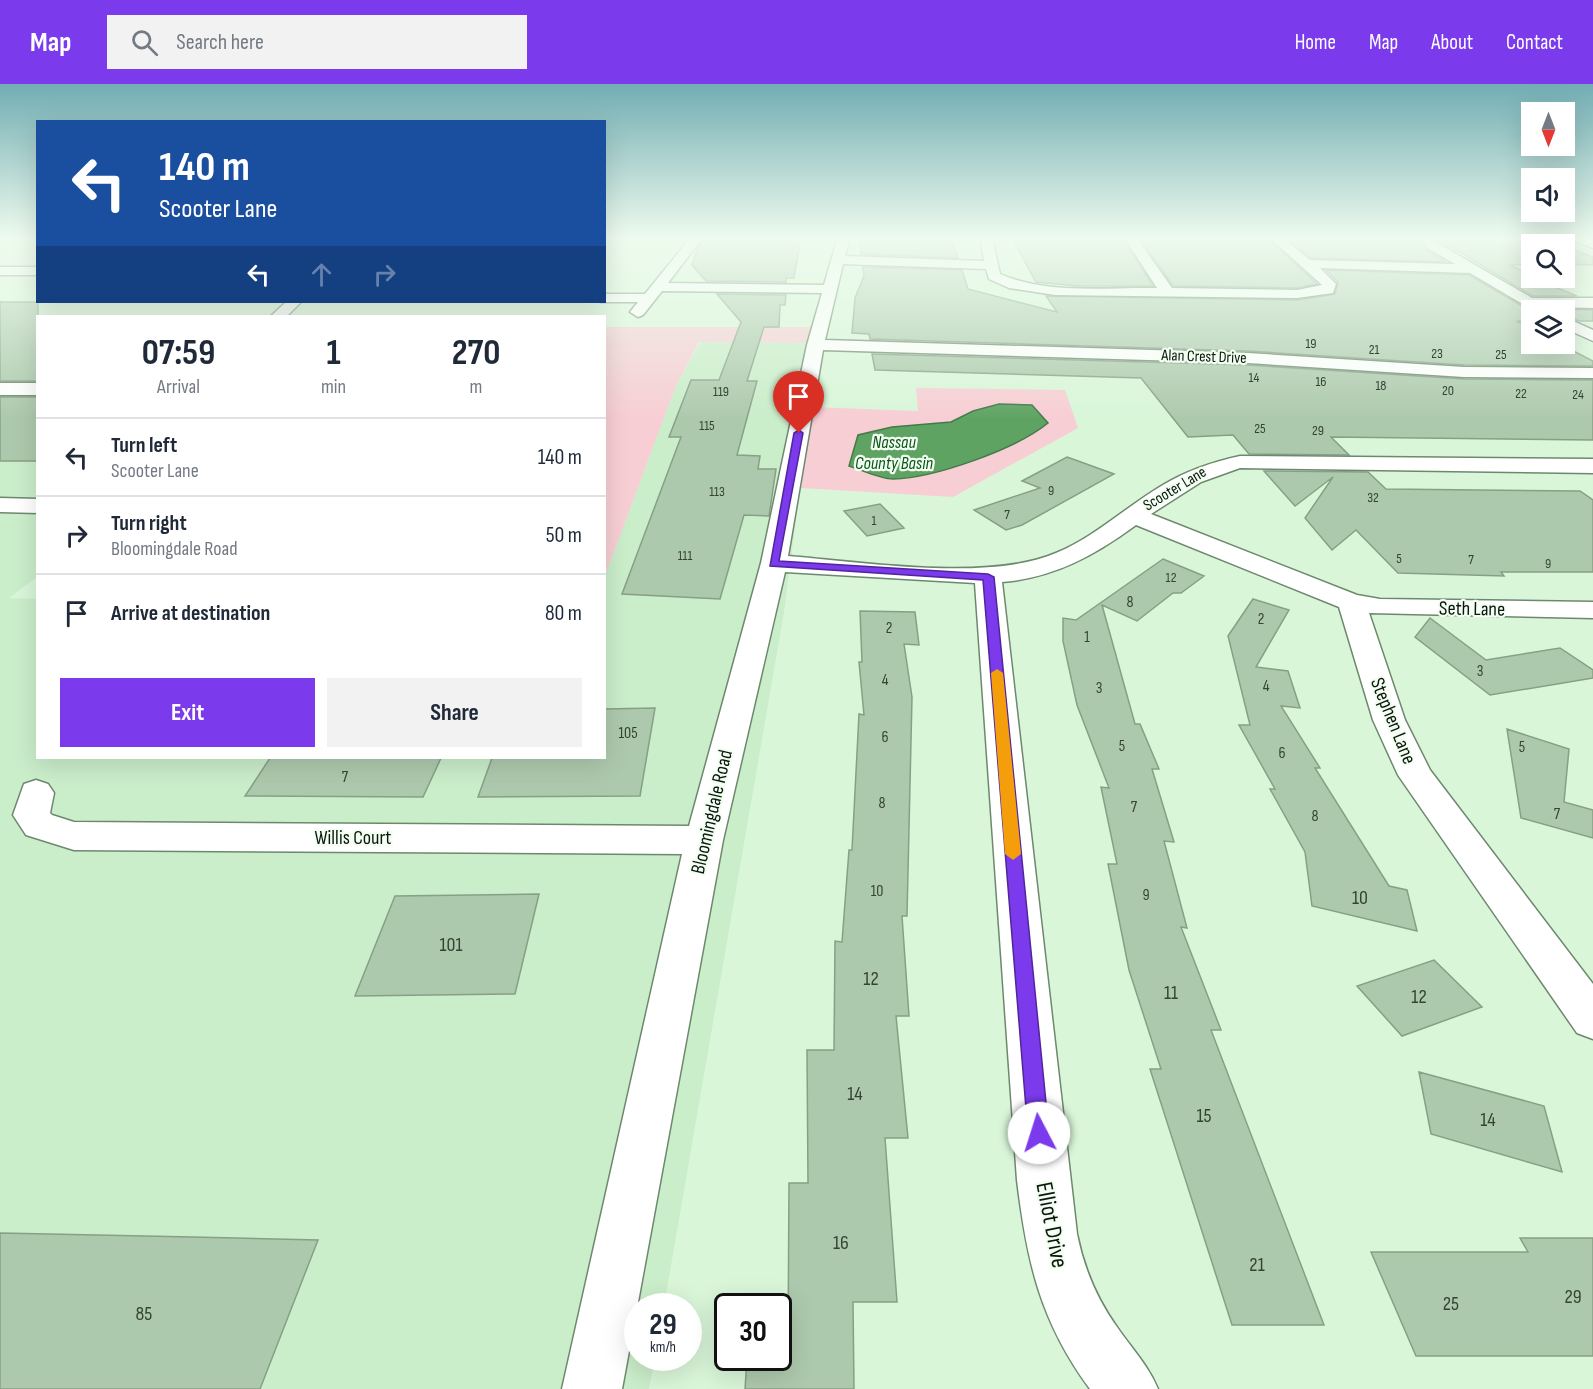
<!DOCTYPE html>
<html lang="en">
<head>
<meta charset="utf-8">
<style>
  :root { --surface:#fff; --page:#f2f2f3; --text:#1f2937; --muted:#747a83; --line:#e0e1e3; --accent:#7c3aed }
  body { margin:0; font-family:"Sofia Sans Condensed",sans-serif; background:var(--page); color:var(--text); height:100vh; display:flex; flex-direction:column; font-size:22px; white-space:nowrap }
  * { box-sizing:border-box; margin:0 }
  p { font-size:20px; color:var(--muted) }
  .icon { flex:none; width:33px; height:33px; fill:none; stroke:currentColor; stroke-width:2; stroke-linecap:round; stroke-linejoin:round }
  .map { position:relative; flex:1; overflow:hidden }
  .side { position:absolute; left:36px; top:231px; width:570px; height:444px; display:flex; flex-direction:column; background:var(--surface); border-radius:0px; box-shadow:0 6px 24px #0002 }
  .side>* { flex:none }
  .hud { position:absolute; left:36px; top:36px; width:570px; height:183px; border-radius:0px; box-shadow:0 6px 24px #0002; background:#1a4fa0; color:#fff; overflow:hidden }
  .needle { width:39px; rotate:180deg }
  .controls { position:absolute; left:1521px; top:18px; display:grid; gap:12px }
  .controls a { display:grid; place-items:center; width:54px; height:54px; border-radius:0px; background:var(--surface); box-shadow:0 6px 24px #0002; font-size:30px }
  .speed { position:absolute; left:624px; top:1209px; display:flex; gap:12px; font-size:30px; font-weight:700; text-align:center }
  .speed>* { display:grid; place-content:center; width:78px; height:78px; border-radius:50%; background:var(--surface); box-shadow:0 6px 24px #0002; line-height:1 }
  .speed small { font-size:15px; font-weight:400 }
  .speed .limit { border:3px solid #111; border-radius:9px; background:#fff; color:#111 }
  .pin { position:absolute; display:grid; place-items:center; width:51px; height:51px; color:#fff; margin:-62px -26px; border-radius:50% 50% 50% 0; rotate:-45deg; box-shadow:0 0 6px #0007 }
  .pin .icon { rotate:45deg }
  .me { position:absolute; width:66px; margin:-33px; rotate:355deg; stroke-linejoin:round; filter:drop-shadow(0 0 4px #0008) }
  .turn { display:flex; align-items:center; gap:21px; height:126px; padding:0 24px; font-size:27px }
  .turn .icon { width:78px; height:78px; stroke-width:2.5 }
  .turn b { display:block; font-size:42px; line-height:51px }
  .lanes { display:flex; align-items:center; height:57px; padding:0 24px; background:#0003; justify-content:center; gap:30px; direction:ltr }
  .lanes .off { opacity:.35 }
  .eta { display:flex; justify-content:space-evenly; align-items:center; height:102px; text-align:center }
  .eta b { font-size:36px; font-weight:700; line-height:42px }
  .primary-button { display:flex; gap:12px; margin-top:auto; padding:12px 24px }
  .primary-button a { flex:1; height:69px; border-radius:0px; background:var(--accent); color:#fff; font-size:24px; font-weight:700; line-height:69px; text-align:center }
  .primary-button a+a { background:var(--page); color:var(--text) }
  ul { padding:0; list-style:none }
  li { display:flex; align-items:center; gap:18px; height:78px; padding:0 24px; border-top:2px solid var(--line) }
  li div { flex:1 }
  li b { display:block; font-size:22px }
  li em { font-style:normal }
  header { display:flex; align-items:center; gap:36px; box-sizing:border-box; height:84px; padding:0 30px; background:var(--accent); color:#fff }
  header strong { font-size:28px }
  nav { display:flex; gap:33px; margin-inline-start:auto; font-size:21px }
  .search { width:420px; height:54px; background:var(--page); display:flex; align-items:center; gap:15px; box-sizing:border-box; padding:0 21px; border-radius:0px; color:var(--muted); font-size:22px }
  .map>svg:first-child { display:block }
  .built { fill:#caedca }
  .green { fill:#f7ced3 }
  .water { fill:#5fa363; stroke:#467949; stroke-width:1.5 }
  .building { fill:#adc9ad; stroke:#86a086; stroke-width:1.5 }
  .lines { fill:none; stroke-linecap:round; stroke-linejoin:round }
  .minor-casing { stroke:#6e886e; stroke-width:3 }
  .minor { fill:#fff; fill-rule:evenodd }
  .route { fill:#7c3aed; stroke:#51269a; stroke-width:1.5 }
  .slow { fill:#f59e0b }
  .labels { text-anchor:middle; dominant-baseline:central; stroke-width:4.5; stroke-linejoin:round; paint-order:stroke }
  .far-number-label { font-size:14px; fill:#344334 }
  .far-street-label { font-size:16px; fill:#0c160c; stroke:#f3fef2 }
  .number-label { font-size:16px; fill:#344334 }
  .far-water-label { font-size:18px; font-style:italic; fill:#0b5618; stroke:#f3fef2 }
  .street-label { font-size:20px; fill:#0c160c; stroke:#f3fef2 }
  .near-number-label { font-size:20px; fill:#344334 }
  .near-street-label { font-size:24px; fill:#0c160c; stroke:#f3fef2 }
</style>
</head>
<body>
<header>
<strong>Map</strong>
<div class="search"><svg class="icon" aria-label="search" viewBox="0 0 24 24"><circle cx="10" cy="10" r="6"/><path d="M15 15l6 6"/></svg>Search here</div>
<nav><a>Home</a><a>Map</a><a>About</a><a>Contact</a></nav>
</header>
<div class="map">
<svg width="1593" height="1305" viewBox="0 0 1593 1305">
  <rect width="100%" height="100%" fill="#d9f6d9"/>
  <path class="built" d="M0 239H37V493L9 514 37 515 38 674H604L605 492 675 304 700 258 819 259 784 528 664 1222H638V1274H655L649 1305H0Z"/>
  <path class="green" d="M605 243H822L819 259 699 258 675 304 605 492Z
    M916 304 1065 306 1078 344 953 413 801 404 812 323 918 327Z"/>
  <path class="water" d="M999 320 1032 321 1048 339C1016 365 935 394 893 395 880 395 862 386 849 382L858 351 892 343 951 338 973 327Z"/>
  <path class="building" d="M705 153H801L794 194H786V198L706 197 692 181 698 163Z
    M860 153H950L958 174 861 170Z
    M1017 153H1122L1153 202H1077L1036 198 1014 158H1019Z
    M1139 153H1241L1245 156H1269L1317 200 1297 204 1173 202Z
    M1305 153H1416L1427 167 1446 178 1311 174 1290 157H1309Z
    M1434 153H1541L1559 160H1532V180L1510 181 1532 191V194L1577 212H1533Z
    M1564 162 1593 173V181L1564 180Z
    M863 183 962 186 968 205 1057 228 1046 212 1297 216 1335 210 1338 198 1326 186 1469 191 1532 228V237H1517L1532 245V260H1560L1593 277V282L1464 281 1248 267 870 255 869 250 852 249 855 214 864 192Z
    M717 210 786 211 785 221H780L779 243H764L747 297H757L737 371 760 372 758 385H776L769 432 744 431 720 515 622 510 681 353H669L691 296H719L741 238Z
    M0 218H38V297H0Z
    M1552 225 1593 226V237H1579L1564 231V226Z
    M872 270 1248 281 1464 295 1593 296V356L1331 353 1349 371 1249 370 1233 351 1188 353 1141 294 875 286Z
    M0 313H38V377H0Z
    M1067 373 1114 390 1022 441 1006 446 974 426 1040 404 1022 397Z
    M1264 387 1368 388 1386 405 1580 407 1593 416V488H1501L1504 492 1398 489 1356 446 1332 466 1305 434 1333 393 1295 422Z
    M880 420 904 444 867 452 844 427Z
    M1163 475 1204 492 1181 509H1173L1137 537 1102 521 1135 640H1140L1159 685H1152L1174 758 1164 757 1187 844 1181 843 1221 946H1211L1324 1241H1232L1150 985H1161L1129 886 1108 780H1117L1101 703 1109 704 1077 621 1063 557V534L1076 536Z
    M1253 515 1289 526 1256 583 1288 587 1300 624 1281 622 1320 684H1315L1389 802 1407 806 1417 847 1312 822 1305 768 1270 705H1275L1239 641H1250L1228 552Z
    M860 527 915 528 919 561 904 560 912 613 907 832H902L909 932H896L908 1054H885L897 1218H853L854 1305H745L747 1274H778V1260H788L789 1099H808L807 966H834L835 857 842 858 849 766H852L859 630 864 631 859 578H862Z
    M1430 534 1486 576 1560 564 1593 586V594L1490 611 1415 553Z
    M655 624 640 712 478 713 492 674H604V625Z
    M1507 645 1569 665 1564 718 1593 726V754L1521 734Z
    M270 674H441L423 713 245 712Z
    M539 810 515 910 355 912 395 812Z
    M1434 876 1482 923 1402 952 1357 902Z
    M1419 988 1544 1022 1562 1088 1431 1050Z
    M0 1149 193 1153 318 1156 260 1305H0Z
    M1520 1154H1593V1272H1416L1371 1168H1528Z"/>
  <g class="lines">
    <defs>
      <path id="minor" d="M691 153H703L668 199 824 201 838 153H850L845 172 984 177 980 153H992L1000 190C1048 211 1106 203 1157 204L1124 153H1136L1172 204 1297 206 1322 201 1269 153H1282L1310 176 1455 180 1429 165 1418 153H1431L1437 159 1532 214H1593V224L1548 223 1550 226H1533L1470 189 1320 184 1336 200 1333 209 1297 214 1055 211 1009 204 989 195 986 185 843 180 825 256 1248 269 1464 283 1593 284V294L1464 293 1248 279 823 266 788 472C863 478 988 498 1056 469 1095 453 1127 422 1163 401 1188 386 1213 378 1240 372L1593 375V389L1240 384 1201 398 1151 430 1357 511 1380 515 1593 518V534L1369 529 1405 636 1430 686 1593 900V955L1577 949 1398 691 1373 636 1339 523 1136 441C1095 471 1054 494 1002 498L1077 1150C1084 1185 1097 1215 1117 1243 1132 1265 1148 1281 1158 1305H1090C1040 1237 1027 1178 1017 1096L975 499 785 488 723 756 622 1305H562L682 770 74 766 26 751 13 731 24 700 36 696 48 700 54 709 50 729 52 731 74 738 689 742 761 479 807 261 822 209 662 207 643 231 638 233 630 228 638 218H600H604V210H645Z
        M1571 153 1593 155V164L1573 156Z
        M0 183H38V191H0Z
        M286 218H301L287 232H271Z
        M1564 233 1593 246V257L1564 244Z
        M0 299H38V311H0Z
        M0 414 38 415V429L0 428Z"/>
    </defs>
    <use href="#minor" class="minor-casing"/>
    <use href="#minor" class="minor"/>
  </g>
  <linearGradient id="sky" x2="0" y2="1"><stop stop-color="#71adb3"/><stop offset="0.46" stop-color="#eefbee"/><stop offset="1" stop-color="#eefbee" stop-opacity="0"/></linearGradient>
  <rect width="1593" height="335" fill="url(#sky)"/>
  <path class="route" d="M799 346 803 349 779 477 988 490 994 493 1049 1049 1046 1057 1039 1060 1031 1057 1028 1049 983 496 770 482 794 349Z"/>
  <path class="slow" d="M997 585 1003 589 1021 770 1013 776 1005 770 991 589Z"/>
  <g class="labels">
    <g class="far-number-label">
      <text x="1311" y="259">19</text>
      <text x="1374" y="265">21</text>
      <text x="1437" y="269">23</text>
      <text x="1501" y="270">25</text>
      <text x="1254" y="293">14</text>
      <text x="1321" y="297">16</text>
      <text x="1381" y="301">18</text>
      <text x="1448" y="306">20</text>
      <text x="721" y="307">119</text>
      <text x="1521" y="309">22</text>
      <text x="1578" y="310">24</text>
      <text x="707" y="341">115</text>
      <text x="1260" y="344">25</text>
      <text x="1318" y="346">29</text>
      <text x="1051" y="406">9</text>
      <text x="717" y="407">113</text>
      <text x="1373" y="413">32</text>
      <text x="1007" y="430">7</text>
      <text x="874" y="436">1</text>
      <text x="685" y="471">111</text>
      <text x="1399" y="474">5</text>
      <text x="1471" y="475">7</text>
      <text x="1548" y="479">9</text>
      <text x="1171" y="493">12</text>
    </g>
    <g class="far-street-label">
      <text transform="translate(1204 273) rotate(2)">Alan Crest Drive</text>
      <text transform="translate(1175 405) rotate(-31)">Scooter Lane</text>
    </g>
    <g class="number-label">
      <text x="1130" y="518">8</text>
      <text x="1261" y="535">2</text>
      <text x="889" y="544">2</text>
      <text x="1087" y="553">1</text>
      <text x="1480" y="587">3</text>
      <text x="885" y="596">4</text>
      <text x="1266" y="602">4</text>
      <text x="1099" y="604">3</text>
      <text x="628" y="649">105</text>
      <text x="885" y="653">6</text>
      <text x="1122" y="662">5</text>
      <text x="1522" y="663">5</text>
      <text x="1282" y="669">6</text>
      <text x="345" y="693">7</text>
      <text x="882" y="719">8</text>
      <text x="1134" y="723">7</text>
      <text x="1557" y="730">7</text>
      <text x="1315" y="732">8</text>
      <text x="877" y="807">10</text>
      <text x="1146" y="811">9</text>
    </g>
    <g class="far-water-label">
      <text x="894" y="358">Nassau<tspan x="894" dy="21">County Basin</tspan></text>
    </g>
    <g class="street-label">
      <text transform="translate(1472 525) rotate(1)">Seth Lane</text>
      <text transform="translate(1393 637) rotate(68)">Stephen Lane</text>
      <text transform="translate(712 728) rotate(-77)">Bloomingdale Road</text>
      <text x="353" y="754">Willis Court</text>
    </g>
    <g class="near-number-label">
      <text x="1360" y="814">10</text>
      <text x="451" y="861">101</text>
      <text x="871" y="895">12</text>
      <text x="1171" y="909">11</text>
      <text x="1419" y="913">12</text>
      <text x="855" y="1010">14</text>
      <text x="1204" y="1032">15</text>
      <text x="1488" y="1036">14</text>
      <text x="841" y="1159">16</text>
      <text x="1257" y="1181">21</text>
      <text x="1573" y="1213">29</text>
      <text x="1451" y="1220">25</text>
      <text x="144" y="1230">85</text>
    </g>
    <g class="near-street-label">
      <text transform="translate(1052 1141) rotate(79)">Elliot Drive</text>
    </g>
  </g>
</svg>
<div class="controls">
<a><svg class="needle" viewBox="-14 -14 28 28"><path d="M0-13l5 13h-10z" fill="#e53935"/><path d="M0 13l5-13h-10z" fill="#747a83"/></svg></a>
<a><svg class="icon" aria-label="sound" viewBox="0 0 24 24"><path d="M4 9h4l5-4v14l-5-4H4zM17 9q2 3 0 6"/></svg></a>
<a><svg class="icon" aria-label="search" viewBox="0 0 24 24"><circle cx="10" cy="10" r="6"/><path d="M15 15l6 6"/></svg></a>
<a><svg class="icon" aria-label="layers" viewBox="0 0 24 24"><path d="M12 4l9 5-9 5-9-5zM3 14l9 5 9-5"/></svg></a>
</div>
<div class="speed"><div>29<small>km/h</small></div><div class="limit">30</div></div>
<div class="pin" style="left:799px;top:349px;background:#d93025"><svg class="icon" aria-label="arrive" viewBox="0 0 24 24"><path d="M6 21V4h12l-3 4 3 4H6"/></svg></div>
<svg class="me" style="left:1039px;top:1049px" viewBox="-20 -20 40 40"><circle r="19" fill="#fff"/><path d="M0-13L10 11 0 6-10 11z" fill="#7c3aed"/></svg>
<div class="hud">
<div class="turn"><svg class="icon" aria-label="left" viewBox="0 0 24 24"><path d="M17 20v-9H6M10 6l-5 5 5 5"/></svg><div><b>140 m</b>Scooter Lane</div></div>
<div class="lanes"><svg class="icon" aria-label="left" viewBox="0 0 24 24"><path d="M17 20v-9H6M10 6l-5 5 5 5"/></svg><svg class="icon off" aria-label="ahead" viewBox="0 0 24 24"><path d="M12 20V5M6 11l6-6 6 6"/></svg><svg class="icon off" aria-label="right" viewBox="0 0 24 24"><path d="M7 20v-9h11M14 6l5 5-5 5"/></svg></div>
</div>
<section class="side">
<div class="eta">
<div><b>07:59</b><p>Arrival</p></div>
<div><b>1</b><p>min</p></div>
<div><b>270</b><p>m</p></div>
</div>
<ul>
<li><svg class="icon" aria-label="left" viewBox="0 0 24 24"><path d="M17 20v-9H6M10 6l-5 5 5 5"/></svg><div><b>Turn left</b><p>Scooter Lane</p></div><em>140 m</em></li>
<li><svg class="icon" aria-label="right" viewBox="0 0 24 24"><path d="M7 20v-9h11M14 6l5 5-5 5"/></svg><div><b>Turn right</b><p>Bloomingdale Road</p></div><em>50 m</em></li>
<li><svg class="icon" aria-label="arrive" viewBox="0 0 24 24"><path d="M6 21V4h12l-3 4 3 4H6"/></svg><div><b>Arrive at destination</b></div><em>80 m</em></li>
</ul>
<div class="primary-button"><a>Exit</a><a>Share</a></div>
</section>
</div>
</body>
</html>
